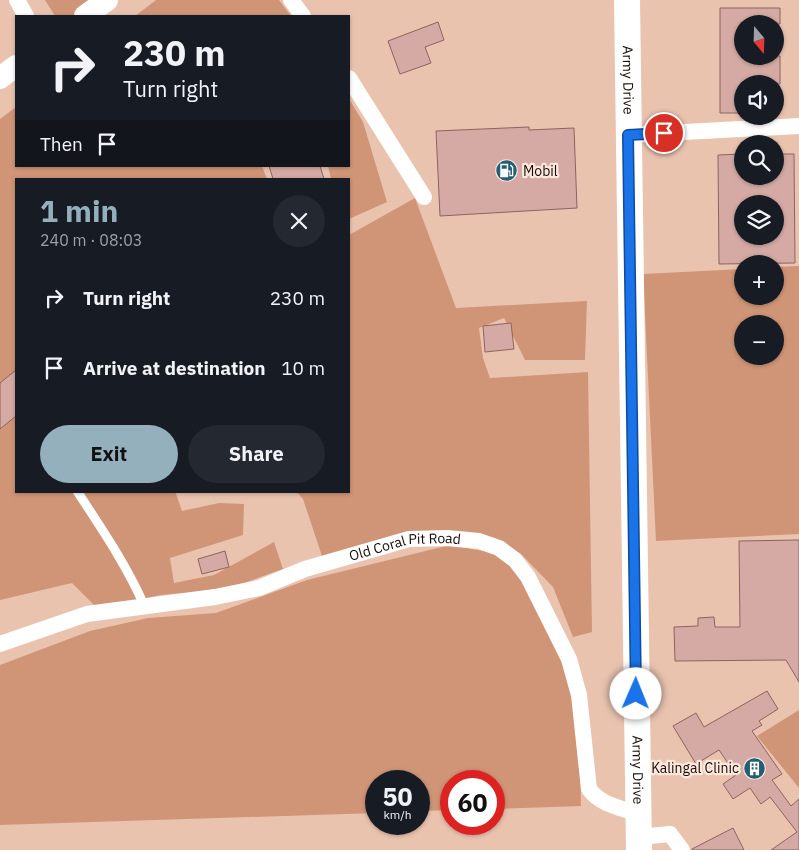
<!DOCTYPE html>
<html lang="en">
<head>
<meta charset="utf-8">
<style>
  :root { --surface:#171b24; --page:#242831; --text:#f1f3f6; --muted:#9ea1a6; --accent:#94b0bc }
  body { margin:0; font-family:"IBM Plex Sans",sans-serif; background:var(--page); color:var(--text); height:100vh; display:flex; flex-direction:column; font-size:19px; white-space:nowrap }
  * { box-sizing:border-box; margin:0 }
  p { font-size:16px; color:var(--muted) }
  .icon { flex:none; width:28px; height:28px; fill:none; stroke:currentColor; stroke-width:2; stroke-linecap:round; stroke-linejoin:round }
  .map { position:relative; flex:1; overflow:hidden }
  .panel { position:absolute; left:15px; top:178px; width:335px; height:315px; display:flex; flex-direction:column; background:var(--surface); border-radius:0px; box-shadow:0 1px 4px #0004 }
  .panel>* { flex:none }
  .hud { position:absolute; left:15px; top:15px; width:335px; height:152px; border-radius:0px; box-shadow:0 1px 4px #0004; background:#171b24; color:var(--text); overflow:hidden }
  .needle { width:32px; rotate:161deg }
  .tools { position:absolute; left:734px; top:15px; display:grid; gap:10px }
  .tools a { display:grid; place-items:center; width:50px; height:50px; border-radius:50%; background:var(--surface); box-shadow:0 1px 4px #0004; font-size:25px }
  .speed { position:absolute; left:365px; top:770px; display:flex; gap:10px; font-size:25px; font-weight:700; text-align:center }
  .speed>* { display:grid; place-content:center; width:65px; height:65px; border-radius:50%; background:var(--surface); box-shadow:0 1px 4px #0004; line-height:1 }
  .speed small { font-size:12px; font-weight:400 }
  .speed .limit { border:8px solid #d22; background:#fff; color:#111 }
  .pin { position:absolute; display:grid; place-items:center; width:42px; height:42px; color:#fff; margin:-21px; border:2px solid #fff; border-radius:50%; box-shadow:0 1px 5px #0007 }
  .me { position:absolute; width:55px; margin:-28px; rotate:1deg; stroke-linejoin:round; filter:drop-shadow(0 0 4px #0008) }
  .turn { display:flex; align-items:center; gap:18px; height:105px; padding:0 25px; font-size:22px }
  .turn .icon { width:65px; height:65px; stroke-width:2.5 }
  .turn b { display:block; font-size:35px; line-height:42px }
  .then { display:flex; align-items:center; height:48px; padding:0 25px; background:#0003; gap:10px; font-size:19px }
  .round { display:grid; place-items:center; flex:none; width:52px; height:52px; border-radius:26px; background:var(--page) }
  .summary { display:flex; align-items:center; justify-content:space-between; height:85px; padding:0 25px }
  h1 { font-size:30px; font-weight:800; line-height:38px; color:var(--accent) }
  .action { display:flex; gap:10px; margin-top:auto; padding:10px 25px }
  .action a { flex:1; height:58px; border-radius:30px; background:var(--accent); color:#111; font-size:20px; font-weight:800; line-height:58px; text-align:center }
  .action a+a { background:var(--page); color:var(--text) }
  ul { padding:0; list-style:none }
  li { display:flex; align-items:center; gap:15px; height:70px; padding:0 25px }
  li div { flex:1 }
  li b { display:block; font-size:19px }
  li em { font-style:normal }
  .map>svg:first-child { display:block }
  .green { fill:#d09577; fill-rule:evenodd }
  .building { fill:#d6aaa4; stroke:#8c645e; fill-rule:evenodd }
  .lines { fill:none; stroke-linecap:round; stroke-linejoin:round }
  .service { stroke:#fff; stroke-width:9 }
  .minor { stroke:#fff; stroke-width:16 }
  .secondary { stroke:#fff; stroke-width:22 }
  .primary { stroke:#fff; stroke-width:26 }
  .route-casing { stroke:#114b97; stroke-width:12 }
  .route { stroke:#1a73e8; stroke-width:9 }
  .labels { text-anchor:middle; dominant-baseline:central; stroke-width:4.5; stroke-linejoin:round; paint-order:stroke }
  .street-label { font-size:14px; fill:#190c06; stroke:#fde8de }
  .poi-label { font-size:14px; fill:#190c06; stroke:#fde8de; text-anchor:start }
</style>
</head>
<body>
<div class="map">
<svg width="799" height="850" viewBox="0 0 799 850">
  <rect width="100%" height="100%" fill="#eac3af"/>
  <path class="green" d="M45 0H100L78 16H55Z
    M156 0H279L291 16H135Z
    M349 99 363 122 387 202 349 219V179H331L328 166H349Z
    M16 107V166H262L267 179H16V491H175L182 511 219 503 244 504 243 535 170 558 174 583 214 575 274 542 283 569 227 589 160 595 98 609 72 583 0 600V119Z
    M415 198 456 308 587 301 585 360H525L504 318 479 328 483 358 490 378 588 372 592 632 573 637 553 587 521 554 474 534 324 562 303 499 296 491H349V235Z
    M799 266V534L656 541 643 274 742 269V296H775V267ZM742 324H775V356H742Z
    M450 545 500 554 525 582 579 700 581 806 494 809V781H451V810L419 811V781H376V813L0 825V665L90 631 148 618 216 613 307 580Z
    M799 710V788L757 736Z"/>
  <path class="building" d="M720 8H780V24H742V56H780V84H742V113H720Z
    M438 22 444 40 425 47 431 63 400 74 388 41Z
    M529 127V130L574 128 577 208 440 216 436 131Z
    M742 154V176H775V154H794L795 263 719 264 718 155ZM742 204H775V236H742Z
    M269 166H320L324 179H273Z
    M511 323 514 349 485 352 483 326Z
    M16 370V416L0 429V383Z
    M799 540V682L786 660 675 661 674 627 698 626V618L714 617 715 627H740L739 541Z
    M225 551 229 567 202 574 198 559Z
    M767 691 778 709 759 721 762 725 752 731 782 774 772 780 791 806 799 799V850H771L797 832 770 797 761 804 750 788 733 799 723 784 736 775 719 750 696 764 673 726 696 713 704 727Z
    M733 828 744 850H692V849Z"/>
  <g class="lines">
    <path class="service" d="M77 491C101 528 126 564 144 605"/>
    <g class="minor">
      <path d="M17 0 26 16"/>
      <path d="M291 0 303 16"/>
      <path d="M349 78 424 197"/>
      <path d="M628 135 799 126"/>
      <path id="s1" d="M0 644 87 614 215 597 259 588 305 569 409 539 447 538 479 541 499 548 515 560 528 577 569 659 579 695 589 789C601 805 620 808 639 814"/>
      <path d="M639 837 670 834 682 850"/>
    </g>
    <path class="secondary" d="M85 16 107 0
      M0 78 16 66"/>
    <path class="primary" id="s2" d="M627 0 639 850"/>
  </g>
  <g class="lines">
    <defs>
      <path id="route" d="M636 694 628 135 664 133"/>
    </defs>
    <use href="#route" class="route-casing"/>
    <use href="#route" class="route"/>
  </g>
  <defs>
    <symbol id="fuel-disc" viewBox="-11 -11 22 22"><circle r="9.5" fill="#225e76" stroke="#fde8de"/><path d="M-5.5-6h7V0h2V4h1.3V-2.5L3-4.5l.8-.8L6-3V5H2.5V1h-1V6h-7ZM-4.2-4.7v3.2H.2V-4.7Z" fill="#fff"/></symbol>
    <symbol id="building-disc" viewBox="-11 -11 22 22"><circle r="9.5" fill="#225e76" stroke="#fde8de"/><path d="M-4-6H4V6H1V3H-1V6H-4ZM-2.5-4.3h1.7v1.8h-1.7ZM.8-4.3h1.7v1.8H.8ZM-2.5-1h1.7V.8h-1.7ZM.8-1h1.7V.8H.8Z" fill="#fff"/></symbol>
  </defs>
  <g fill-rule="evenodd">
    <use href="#fuel-disc" x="494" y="158" width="25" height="25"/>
    <use href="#building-disc" x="742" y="756" width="25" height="25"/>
  </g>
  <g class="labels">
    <g class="street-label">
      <text stroke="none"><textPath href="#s2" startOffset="80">Army Drive</textPath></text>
      <text stroke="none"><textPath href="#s1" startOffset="419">Old Coral Pit Road</textPath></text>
      <text stroke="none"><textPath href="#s2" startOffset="770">Army Drive</textPath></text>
    </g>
    <g class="poi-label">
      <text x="523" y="171">Mobil</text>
      <text x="739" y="768" text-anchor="end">Kalingal Clinic</text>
    </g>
  </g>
</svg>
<div class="tools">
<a><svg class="needle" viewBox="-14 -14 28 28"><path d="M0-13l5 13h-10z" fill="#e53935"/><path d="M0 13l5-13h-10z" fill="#9ea1a6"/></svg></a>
<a><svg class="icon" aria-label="sound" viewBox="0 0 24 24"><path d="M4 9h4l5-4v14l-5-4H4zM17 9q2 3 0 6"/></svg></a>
<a><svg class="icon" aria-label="search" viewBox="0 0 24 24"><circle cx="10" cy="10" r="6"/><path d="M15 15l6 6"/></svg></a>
<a><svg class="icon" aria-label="layers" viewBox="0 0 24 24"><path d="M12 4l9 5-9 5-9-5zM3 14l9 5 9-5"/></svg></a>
<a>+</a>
<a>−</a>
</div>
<div class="speed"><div>50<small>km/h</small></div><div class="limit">60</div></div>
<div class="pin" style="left:664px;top:133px;background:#d93025"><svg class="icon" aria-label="arrive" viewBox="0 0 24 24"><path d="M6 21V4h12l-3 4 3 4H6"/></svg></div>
<svg class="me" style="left:636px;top:694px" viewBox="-20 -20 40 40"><circle r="19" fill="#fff"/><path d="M0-13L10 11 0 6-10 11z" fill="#1a73e8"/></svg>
<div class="hud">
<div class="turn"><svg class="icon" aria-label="right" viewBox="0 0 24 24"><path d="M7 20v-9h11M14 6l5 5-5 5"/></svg><div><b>230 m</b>Turn right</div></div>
<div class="then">Then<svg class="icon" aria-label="arrive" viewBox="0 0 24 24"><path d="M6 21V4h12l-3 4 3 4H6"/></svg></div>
</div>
<section class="panel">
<div class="summary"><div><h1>1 min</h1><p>240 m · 08:03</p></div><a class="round"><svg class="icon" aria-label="close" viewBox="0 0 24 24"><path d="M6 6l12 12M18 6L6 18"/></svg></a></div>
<ul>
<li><svg class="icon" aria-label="right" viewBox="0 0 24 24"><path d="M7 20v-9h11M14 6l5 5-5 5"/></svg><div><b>Turn right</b></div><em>230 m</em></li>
<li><svg class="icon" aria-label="arrive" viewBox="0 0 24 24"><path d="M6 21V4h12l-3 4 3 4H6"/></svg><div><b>Arrive at destination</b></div><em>10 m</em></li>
</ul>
<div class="action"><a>Exit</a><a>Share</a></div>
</section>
</div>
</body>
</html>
